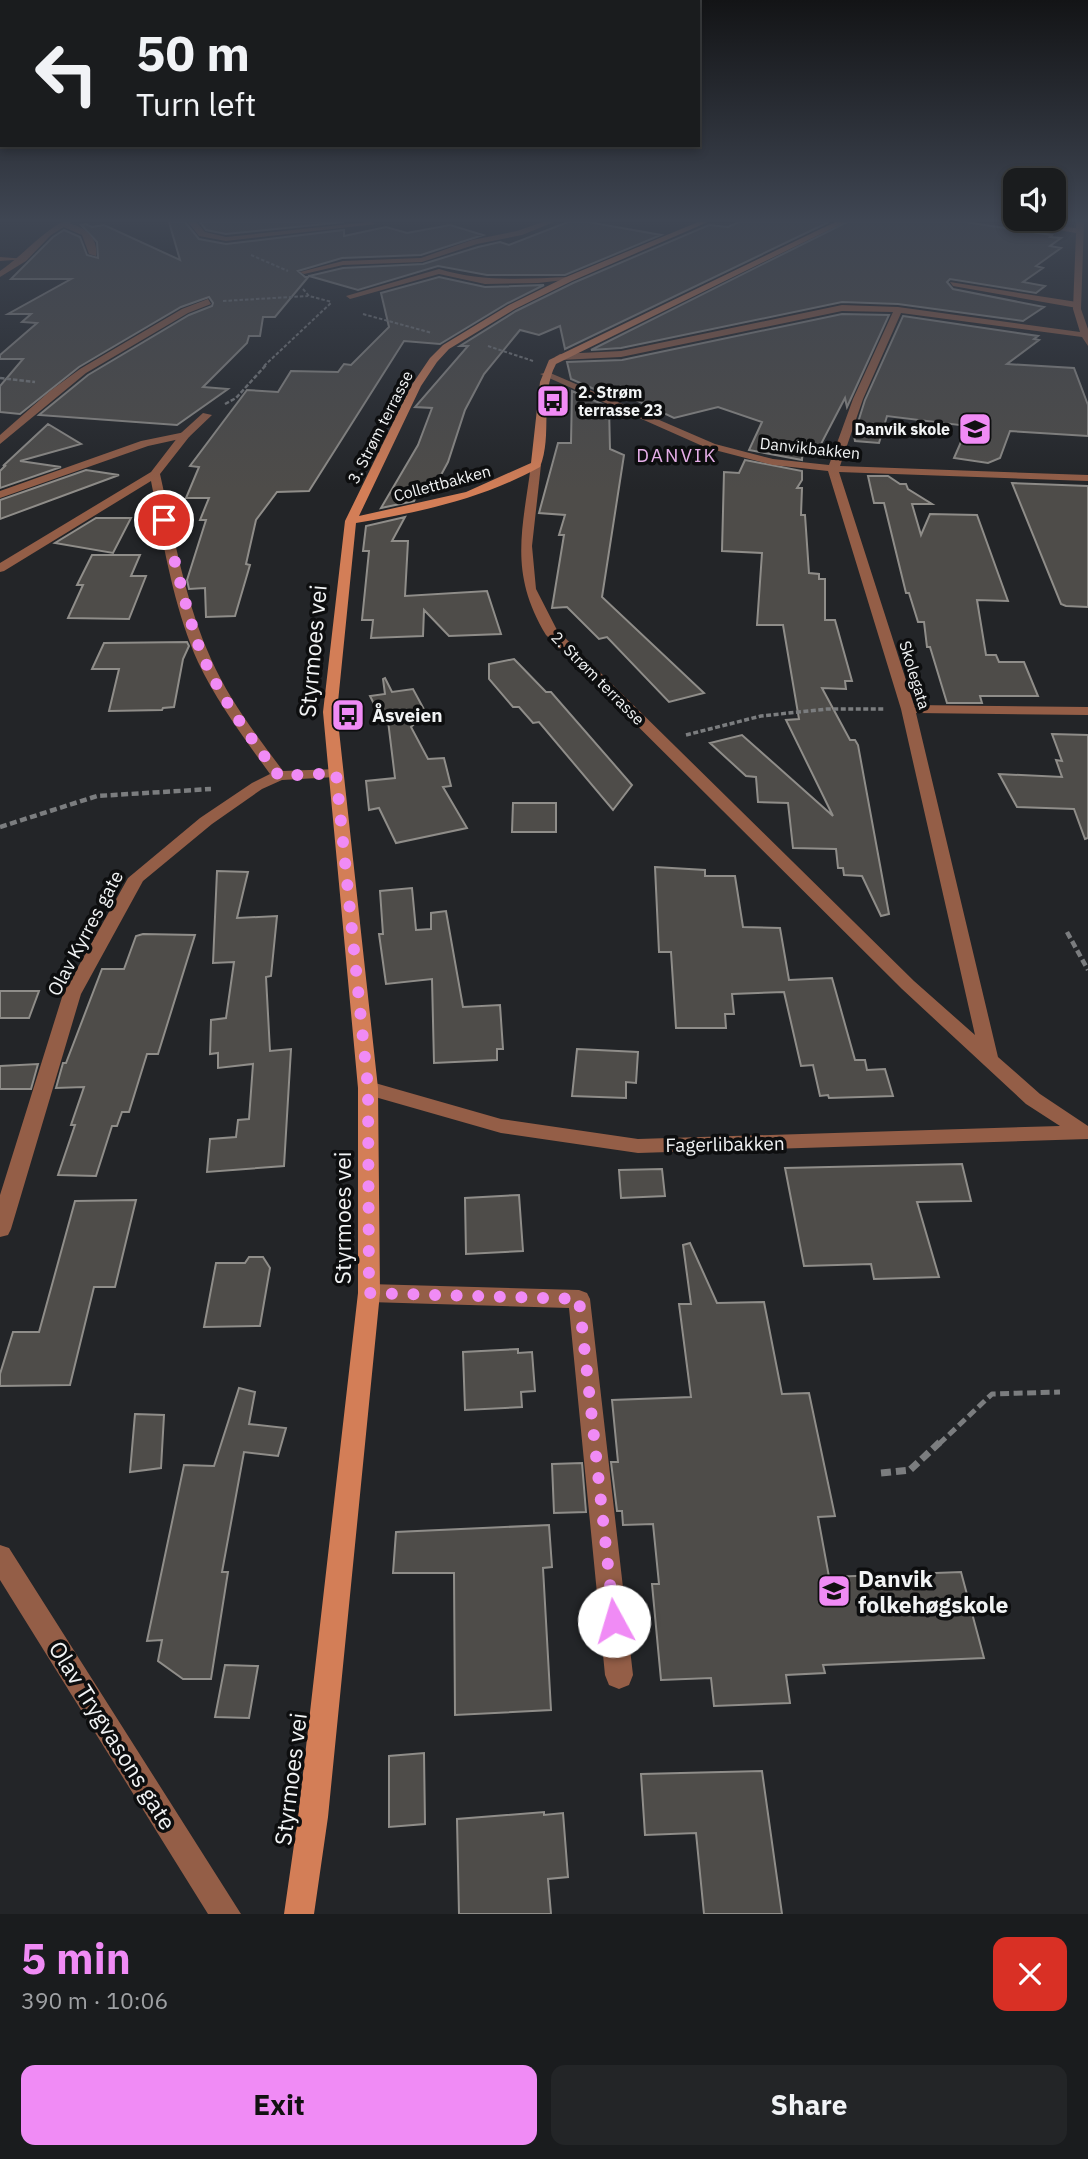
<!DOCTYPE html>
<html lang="en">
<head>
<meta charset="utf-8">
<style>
  :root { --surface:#1a1c1e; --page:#232527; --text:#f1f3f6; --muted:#9fa1a4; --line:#383a3c; --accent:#f08bf5 }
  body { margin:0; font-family:"IBM Plex Sans",sans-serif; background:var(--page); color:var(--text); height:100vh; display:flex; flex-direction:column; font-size:26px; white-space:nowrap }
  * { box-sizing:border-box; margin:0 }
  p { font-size:23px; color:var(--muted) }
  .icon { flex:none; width:38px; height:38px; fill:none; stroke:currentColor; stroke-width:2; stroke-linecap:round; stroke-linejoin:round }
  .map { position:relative; height:1914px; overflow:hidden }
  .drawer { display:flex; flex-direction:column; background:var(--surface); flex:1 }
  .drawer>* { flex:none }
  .top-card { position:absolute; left:0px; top:0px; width:700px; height:147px; box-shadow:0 4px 10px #0003,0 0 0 2px var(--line); background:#1a1c1e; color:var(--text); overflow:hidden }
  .buttons { position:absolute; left:1003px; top:168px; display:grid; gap:14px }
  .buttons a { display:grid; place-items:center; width:63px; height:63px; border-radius:14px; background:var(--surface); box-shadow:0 4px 10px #0003,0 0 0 2px var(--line); font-size:35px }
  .pin { position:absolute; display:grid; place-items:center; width:60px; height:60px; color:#fff; margin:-30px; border:4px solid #fff; border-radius:50%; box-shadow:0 2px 7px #0007 }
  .me { position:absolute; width:77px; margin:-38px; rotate:354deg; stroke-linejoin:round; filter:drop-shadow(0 0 5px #0008) }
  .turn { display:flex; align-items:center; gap:24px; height:147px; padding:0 21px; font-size:32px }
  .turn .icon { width:91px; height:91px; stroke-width:2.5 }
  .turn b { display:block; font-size:49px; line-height:60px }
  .round { display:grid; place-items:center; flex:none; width:74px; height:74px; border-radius:14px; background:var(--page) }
  .overview { display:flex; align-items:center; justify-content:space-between; height:119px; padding:0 21px }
  h1 { font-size:42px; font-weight:700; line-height:52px; color:var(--accent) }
  .button { display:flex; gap:14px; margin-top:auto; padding:14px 21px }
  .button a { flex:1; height:80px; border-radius:14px; background:var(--accent); color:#111; font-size:28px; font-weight:700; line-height:80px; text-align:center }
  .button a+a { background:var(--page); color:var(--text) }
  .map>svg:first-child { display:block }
  .building { fill:#4e4c49; stroke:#8f8d89; stroke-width:2 }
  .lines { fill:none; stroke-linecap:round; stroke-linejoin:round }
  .path-far5 { stroke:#7b7d7f; stroke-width:2; stroke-dasharray:3.5 2; stroke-linecap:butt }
  .path-far4 { stroke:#7b7d7f; stroke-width:2.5; stroke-dasharray:4.5 2; stroke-linecap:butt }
  .path-far3 { stroke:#7b7d7f; stroke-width:3.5; stroke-dasharray:5 2.5; stroke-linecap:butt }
  .path-far2 { stroke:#7b7d7f; stroke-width:4.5; stroke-dasharray:7 3.5; stroke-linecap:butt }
  .path-far1 { stroke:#7b7d7f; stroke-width:5; stroke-dasharray:9 4.5; stroke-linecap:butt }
  .path { stroke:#7b7d7f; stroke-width:7; stroke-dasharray:10 5; stroke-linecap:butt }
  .lane { fill:#945e47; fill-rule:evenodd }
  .street { fill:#945e47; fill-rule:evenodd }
  .secondary { fill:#d37e57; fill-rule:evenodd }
  .route { stroke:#f08bf5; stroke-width:12; stroke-dasharray:0 21.6 }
  .labels { text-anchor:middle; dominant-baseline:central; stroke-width:7; stroke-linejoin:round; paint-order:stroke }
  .far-poi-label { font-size:16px; font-weight:bold; fill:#f1f3f4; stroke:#0d0e0f; text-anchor:start }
  .far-street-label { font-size:16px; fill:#f1f3f4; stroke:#0d0e0f }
  .far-quarter-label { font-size:19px; letter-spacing:2px; fill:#e6aee8; stroke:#0d0e0f }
  .poi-label { font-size:19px; font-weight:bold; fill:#f1f3f4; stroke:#0d0e0f; text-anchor:start }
  .street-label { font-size:19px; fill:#f1f3f4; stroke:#0d0e0f }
  .near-street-label { font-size:23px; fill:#f1f3f4; stroke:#0d0e0f }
  .near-poi-label { font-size:23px; font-weight:bold; fill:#f1f3f4; stroke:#0d0e0f; text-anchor:start }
</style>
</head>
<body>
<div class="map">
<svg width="1088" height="1914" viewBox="0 0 1088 1914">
  <rect width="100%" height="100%" fill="#232528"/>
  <path class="building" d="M169 222H185L199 239 226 244 344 230V236L386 227 407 233 450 225 483 235 421 255 342 258 298 271 305 277 343 268 423 264 478 247 500 242 509 245 568 222H588L661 235 565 275H487L438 266 358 290 309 276 275 317H263L260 336H249L247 343 203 387 228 389 177 425 39 415 88 375 189 315 212 306 213 303 209 297 181 307 79 367 20 414 0 412V386L23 359H0V355L37 323 22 322 31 314H8L71 279H11L53 237 64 230 80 237 87 255 98 258 97 242 81 225 86 224 92 227 104 225 180 260Z
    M200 222H344L226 234 206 230Z
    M739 222H829L565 349 560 326 539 335 520 330 484 374 465 410 448 462 434 488 421 487 414 501 381 508 418 445 432 408 415 407 468 346H460L516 311 573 283 709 225 728 227Z
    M847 222H965L1052 235 1050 237 1061 238 1050 246 1061 248 1036 266 1043 268 1023 282 1045 286 1036 293 950 279 947 282 953 289 1044 307 1023 321 898 304 842 302 621 348 591 350Z
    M439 277 485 287 544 285 508 303 440 344 404 341 309 491 277 492 256 520 246 564 250 565 235 616 206 617 205 588 189 589 187 580 206 520H200L209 498H186L199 467 190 466 247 390 278 392 291 371 338 372 344 364 351 365 389 327 381 293Z
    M842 314 889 315 847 407 845 398 820 446 803 444 802 460 749 450 762 422 718 407 674 418 608 387V395L571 379 567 362 622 360Z
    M903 316 1038 336 1034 339 1039 340 1007 364 1074 368 1088 405V436L1010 431 1000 458 988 463 954 458 968 426 887 416 879 443 855 441 854 435 865 400Z
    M572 391 609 407 610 449 624 455 602 597 704 693 669 702 607 637 599 639 567 607 552 608 564 535H559L565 515 539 513 558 443H571Z
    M48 424 81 444 20 461 61 467 0 488V471L6 465 3 466Z
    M745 460 802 471V480L797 488H802L801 515H805L809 573 819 574V579H825V620H835L852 681H845L846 689 822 688 850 740H855L858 745 889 914 881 916 862 876 844 875 843 868H838L836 849 793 848 788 803 758 802 756 777 746 776 710 743 742 735 833 816 786 720 799 719 783 625H757L762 553 722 551 724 472 739 473Z
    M86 470 119 475 0 519V500Z
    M868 476H888L900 484H906L908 489 932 504H912L921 535 930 514 977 515 1008 601 977 600 986 655H996L999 662H1024L1038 696H980L982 703H947L930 647H927L924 622H918L909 593H906L884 503H874Z
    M1012 483 1088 486V607L1066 606 1061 604Z
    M405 517 392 541H408L405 596 487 591 501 634 449 636 424 610 423 636 371 638 373 620H362L369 551H363L366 526Z
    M96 518H131L113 553 55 543Z
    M92 555H140L131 576H146L129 619 68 618 83 585H77Z
    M187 642 189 646 183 659 174 707 163 708 162 710 109 711 119 669H92L104 643Z
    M514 659 546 692H551L632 785 613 810 539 722 533 723 519 707H513L489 679V664Z
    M385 678 392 692 413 689 426 713 411 727 428 759 444 758 451 786 443 787 467 828 396 843 379 808 369 810 366 781 395 778 388 721 383 722 370 696 385 694 383 679Z
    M1052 734 1088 735V838L1085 839 1074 809 1017 807 999 774 1062 777 1056 760 1062 761Z
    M513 803H556V832H512Z
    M655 867 705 870V876H735L743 927 780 928 789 980 832 978 855 1060H865L867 1070 885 1069 893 1096 829 1098 828 1095 820 1096 813 1065 801 1066 784 992 732 994 734 1014H725L726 1028H676L671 952H659Z
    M217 871 248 872 237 918 277 916 271 976 266 977 270 1051 291 1049 284 1166 207 1172 210 1139 236 1137 238 1120 249 1119 253 1064 218 1068V1053L210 1054 211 1020 226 1018 234 962 213 963Z
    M412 888 416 930 431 929V913L446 911 463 1007 500 1005 503 1049H497V1060L434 1063 432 979 386 984 379 934H383L380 891Z
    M143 934 195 935 158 1054H147L129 1112H122L117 1126H112L96 1176 58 1175 75 1125H71L84 1087 56 1088 63 1063H66L102 969H124L136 936Z
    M0 991H39L29 1018H0Z
    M577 1049 638 1052 636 1083 626 1082V1098L572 1096Z
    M38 1064 31 1089H0V1066Z
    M962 1164 971 1201 917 1202 939 1277 874 1279 871 1264 804 1266 785 1168Z
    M662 1169 665 1196 621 1198 619 1170Z
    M519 1195 523 1251 466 1254 465 1198Z
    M136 1200 115 1287H94L70 1385 0 1386V1374L13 1332H39L75 1201Z
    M690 1243 717 1303 764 1302 782 1394 809 1393 835 1516 818 1517 829 1577 961 1572 984 1658 823 1665 825 1673 786 1675 790 1703 714 1706 711 1678 661 1680 652 1584H659L653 1524 623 1525 622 1511H617L611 1462H618L612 1400 691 1397 679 1304H691L683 1245Z
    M249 1257H263L270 1268 260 1326 204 1327 216 1263H245Z
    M518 1349V1353L532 1352 535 1391 521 1392 522 1407 465 1410 463 1352Z
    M239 1388 255 1392 249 1424 286 1428 278 1456 244 1452 222 1572H228L211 1679H183L158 1661 162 1640 147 1641 184 1465 214 1466Z
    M135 1414 164 1415 161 1468 130 1472Z
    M582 1463 586 1512 554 1513 552 1464Z
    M549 1525 552 1567 543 1568 551 1710 455 1715 454 1573H393L396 1532Z
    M225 1665 258 1666 249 1718 215 1717Z
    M424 1753 425 1824 389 1827V1756Z
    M762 1771 782 1914H704L696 1833 645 1835 641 1774Z
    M544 1812V1815L563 1813 568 1877 548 1879 551 1914H459L457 1819Z"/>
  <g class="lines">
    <path class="path-far5" d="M251 255 288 271
      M303 289 309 296 332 302
      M223 301 308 296
      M363 314 432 333
      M488 346 533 361
      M264 366 332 302"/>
    <path class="path-far4" d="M0 378 35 382
      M225 404 236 398 266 365"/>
    <path class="path-far3" d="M686 735 761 716 827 709H884"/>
    <path class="path-far2" d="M0 827 97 796 211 789
      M1067 932 1088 970"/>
    <path class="path-far1" d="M939 1444 992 1394 1060 1392"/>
    <path class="path" d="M881 1473 910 1470 940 1442"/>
    <path class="lane" d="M63 222C81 225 99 235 96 256L89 254 82 235 61 226Z
      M0 257 27 259 0 261Z
      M950 282 1077 302 1081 305 1077 308 953 286Z
      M185 432 190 435 189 437 148 446 0 498V491L141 441Z
      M369 1284 579 1290 587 1293 590 1299 633 1675 629 1685 619 1689 609 1685 605 1675 569 1308 369 1302 361 1299 358 1293 361 1287Z"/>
    <path class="street" d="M62 222H72L51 235 26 261 0 277V271C22 256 39 235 62 222Z
      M188 222H196L205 232 226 237 370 222 376 224 226 241 199 236Z
      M543 222H554L522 235 477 244 422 262 343 265 304 274 300 272 343 261 421 258 472 240 517 231Z
      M1012 222 1076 228V222H1084L1081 309 1088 329V346L1082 337 901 313 863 399 840 466 1088 475V481L839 472 914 705 1088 707V715L916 713 998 1057 1040 1094 1088 1126V1139L638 1153 501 1133 361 1093 358 1088 361 1083 368 1081 501 1119 638 1139 1060 1126 1026 1104 902 989 546 635C509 573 522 532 531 465L536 462 541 465 532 546 536 589 557 630 914 981 975 1035 901 709 828 471 773 465 707 448 540 374 548 372 715 444 773 459 829 465 853 399 893 312 842 311 621 357 560 360 555 357 560 354 621 351 842 305 898 307 1080 332 1073 309 1076 233Z
      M439 269C482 282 524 279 569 277L573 279 538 283 485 284 439 274 350 299 346 296Z
      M208 299 211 304 188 313 86 373 0 444V435L50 391 80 369 182 309Z
      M203 413 212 415 189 437 160 474C174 536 185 602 211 659 229 700 257 736 283 771L336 769 343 773 336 777 282 780 262 789 212 824 143 881 81 994 11 1229 8 1235 0 1237V1195L63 994 128 878 200 818 252 783 270 774C244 738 217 702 198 662 173 606 163 541 151 481L4 571 0 572V563L151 472 181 433Z
      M0 1545 9 1548 241 1914H208L0 1580Z"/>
    <path class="secondary" d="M698 222H708L572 281 515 309 449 349 437 362 421 386 359 516 466 492 531 463 540 382 549 360 835 222H845L556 364C539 396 553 435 540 467 482 499 421 512 356 523L337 712 378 1088 380 1293 328 1817 314 1914H284L298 1817 358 1293V1088L323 712 345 521 411 386 430 358 443 345 509 305 566 277Z"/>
  </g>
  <linearGradient id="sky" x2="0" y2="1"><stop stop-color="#131416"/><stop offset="0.45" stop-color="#3f4653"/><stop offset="1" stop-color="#3f4653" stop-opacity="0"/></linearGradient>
  <rect width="1088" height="490" fill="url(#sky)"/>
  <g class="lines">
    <path class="route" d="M164 520C175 560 184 602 197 641 213 689 249 735 279 776L336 773 368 1088 369 1293 579 1299 614 1621"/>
  </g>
  <defs>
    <symbol id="bus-square" viewBox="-11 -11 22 22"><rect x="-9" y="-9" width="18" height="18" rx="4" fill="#f08bf5" stroke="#0d0e0f"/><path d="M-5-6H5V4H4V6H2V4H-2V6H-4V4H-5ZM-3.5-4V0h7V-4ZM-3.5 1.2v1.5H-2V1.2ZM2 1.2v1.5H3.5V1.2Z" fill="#111"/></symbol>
    <symbol id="school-square" viewBox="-11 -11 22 22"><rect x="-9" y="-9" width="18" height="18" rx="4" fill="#f08bf5" stroke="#0d0e0f"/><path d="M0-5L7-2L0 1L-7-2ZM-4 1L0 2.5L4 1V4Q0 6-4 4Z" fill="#111"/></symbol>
  </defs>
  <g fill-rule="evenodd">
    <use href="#bus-square" x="534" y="382" width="38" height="38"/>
    <use href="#school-square" x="956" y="410" width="38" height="38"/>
    <use href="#bus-square" x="329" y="696" width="38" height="38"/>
    <use href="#school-square" x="815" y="1572" width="38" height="38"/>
  </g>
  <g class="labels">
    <g class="far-poi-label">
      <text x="578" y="392">2. Strøm<tspan x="578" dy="18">terrasse 23</tspan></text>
      <text x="950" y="429" text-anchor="end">Danvik skole</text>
    </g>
    <g class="far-street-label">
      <text transform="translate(380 427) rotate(-63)">3. Strøm terrasse</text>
      <text transform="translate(810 448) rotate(6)">Danvikbakken</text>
      <text transform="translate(442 483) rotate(-15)">Collettbakken</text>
      <text transform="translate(915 675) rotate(73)">Skolegata</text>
      <text transform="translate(598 678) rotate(45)">2. Strøm terrasse</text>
    </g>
    <g class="far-quarter-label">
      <text x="677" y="455">DANVIK</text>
    </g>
    <g class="poi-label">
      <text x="372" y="715">Åsveien</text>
    </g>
    <g class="street-label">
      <text transform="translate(85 933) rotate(-62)">Olav Kyrres gate</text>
      <text transform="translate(725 1144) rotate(-1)">Fagerlibakken</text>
    </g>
    <g class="near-street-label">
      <text transform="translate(312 651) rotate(-85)">Styrmoes vei</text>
      <text transform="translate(342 1218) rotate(-90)">Styrmoes vei</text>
      <text transform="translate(113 1735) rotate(58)">Olav Trygvasons gate</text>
      <text transform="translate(290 1779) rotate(-83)">Styrmoes vei</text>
    </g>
    <g class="near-poi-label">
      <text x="858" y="1578">Danvik<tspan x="858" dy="26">folkehøgskole</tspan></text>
    </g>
  </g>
</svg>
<div class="buttons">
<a><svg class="icon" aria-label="sound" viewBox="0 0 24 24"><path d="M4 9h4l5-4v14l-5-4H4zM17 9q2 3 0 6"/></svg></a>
</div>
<div class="pin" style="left:164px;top:520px;background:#d93025"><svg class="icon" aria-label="arrive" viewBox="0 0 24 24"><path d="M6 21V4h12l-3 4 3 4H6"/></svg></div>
<svg class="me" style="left:614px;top:1621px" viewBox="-20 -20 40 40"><circle r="19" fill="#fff"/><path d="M0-13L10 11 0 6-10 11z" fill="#f08bf5"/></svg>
<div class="top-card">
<div class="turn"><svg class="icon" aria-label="left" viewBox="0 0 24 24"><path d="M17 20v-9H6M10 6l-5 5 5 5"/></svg><div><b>50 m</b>Turn left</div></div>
</div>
</div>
<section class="drawer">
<div class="overview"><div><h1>5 min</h1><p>390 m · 10:06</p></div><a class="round" style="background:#d93025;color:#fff"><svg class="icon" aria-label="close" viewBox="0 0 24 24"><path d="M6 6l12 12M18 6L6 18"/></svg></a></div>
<div class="button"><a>Exit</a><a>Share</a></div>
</section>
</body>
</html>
